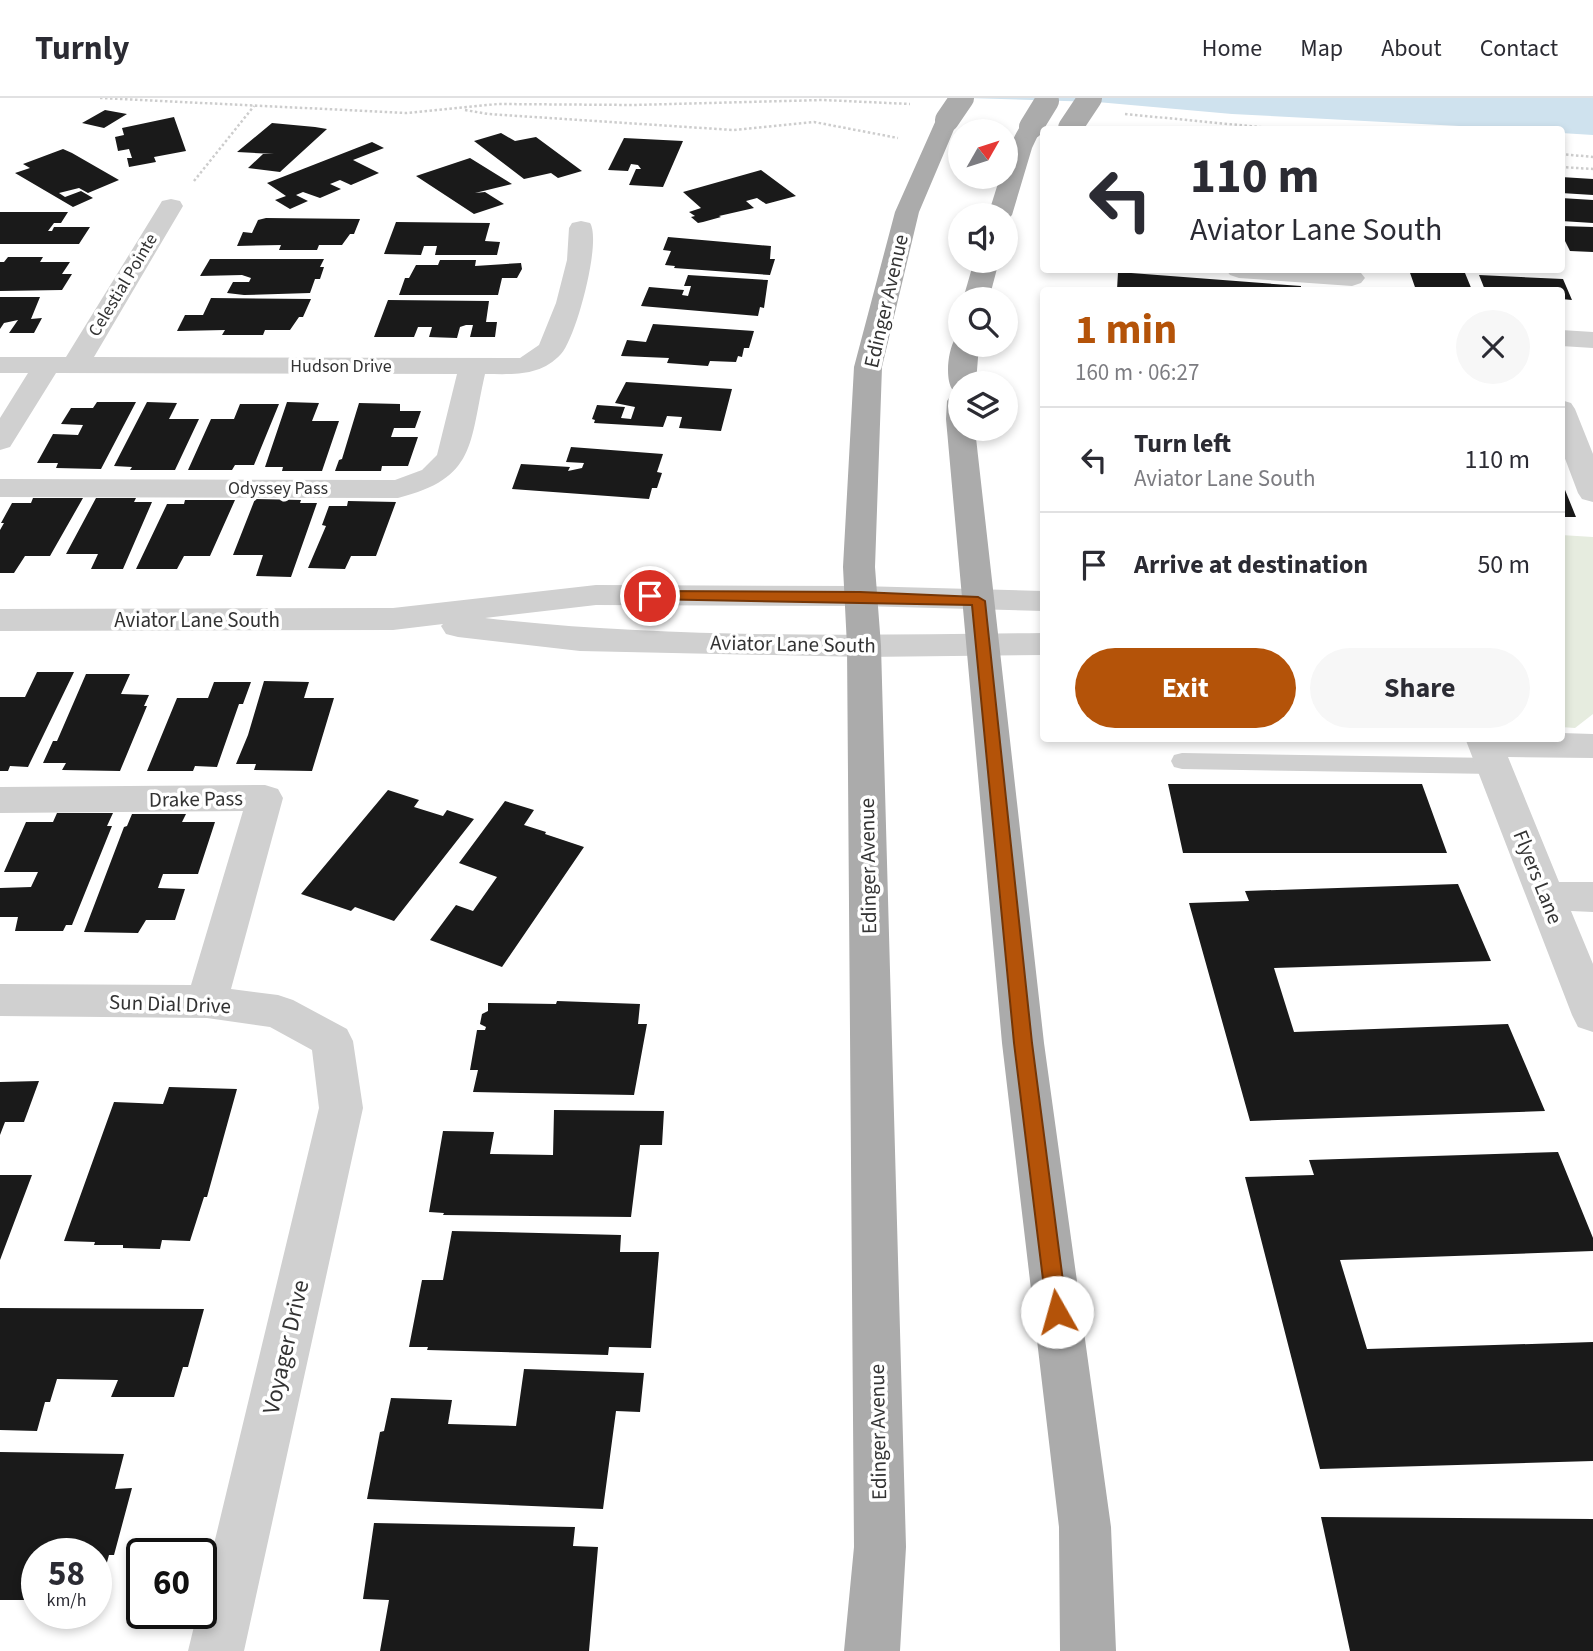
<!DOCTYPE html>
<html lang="en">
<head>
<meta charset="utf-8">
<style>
  :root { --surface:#fff; --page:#f7f7f7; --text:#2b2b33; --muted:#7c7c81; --line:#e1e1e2; --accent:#b45309 }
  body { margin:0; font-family:"Source Sans 3",sans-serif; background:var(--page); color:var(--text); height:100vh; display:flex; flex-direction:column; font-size:26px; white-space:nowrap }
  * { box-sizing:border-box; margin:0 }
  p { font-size:23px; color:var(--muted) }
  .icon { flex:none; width:38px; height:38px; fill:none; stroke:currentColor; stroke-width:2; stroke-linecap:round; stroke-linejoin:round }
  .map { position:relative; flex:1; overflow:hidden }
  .panel { position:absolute; left:1040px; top:189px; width:525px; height:455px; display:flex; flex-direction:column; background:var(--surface); border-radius:7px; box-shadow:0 4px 10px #0003 }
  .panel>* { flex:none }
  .top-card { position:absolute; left:1040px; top:28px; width:525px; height:147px; border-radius:7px; box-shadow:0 4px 10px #0003; background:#fff; color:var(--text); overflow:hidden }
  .needle { width:46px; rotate:51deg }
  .buttons { position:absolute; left:948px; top:21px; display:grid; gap:14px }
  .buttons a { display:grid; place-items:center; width:70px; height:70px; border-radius:50%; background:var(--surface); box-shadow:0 4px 10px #0003; font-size:35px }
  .speed { position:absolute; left:21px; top:1440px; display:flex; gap:14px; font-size:35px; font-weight:700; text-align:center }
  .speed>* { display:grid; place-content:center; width:91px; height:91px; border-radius:50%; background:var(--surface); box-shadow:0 4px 10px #0003; line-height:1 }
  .speed small { font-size:18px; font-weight:400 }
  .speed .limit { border:4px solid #111; border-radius:10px; background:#fff; color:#111 }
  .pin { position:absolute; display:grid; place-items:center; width:60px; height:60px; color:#fff; margin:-30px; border:4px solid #fff; border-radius:50%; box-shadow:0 2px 7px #0007 }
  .me { position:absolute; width:77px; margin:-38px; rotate:353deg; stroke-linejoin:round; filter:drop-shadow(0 0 5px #0008) }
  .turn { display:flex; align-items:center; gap:24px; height:147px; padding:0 35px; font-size:32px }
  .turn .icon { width:91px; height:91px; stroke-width:2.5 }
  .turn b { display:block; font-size:49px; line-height:60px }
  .round { display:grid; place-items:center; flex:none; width:74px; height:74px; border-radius:37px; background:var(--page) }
  .headline { display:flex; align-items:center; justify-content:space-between; height:119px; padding:0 35px }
  h1 { font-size:42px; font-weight:700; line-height:52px; color:var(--accent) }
  .cta { display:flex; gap:14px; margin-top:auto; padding:14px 35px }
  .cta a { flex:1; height:80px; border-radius:42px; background:var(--accent); color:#fff; font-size:28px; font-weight:700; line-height:80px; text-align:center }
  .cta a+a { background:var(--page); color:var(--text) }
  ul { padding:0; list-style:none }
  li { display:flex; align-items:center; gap:21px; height:105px; padding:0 35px; border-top:2px solid var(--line) }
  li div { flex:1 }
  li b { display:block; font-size:26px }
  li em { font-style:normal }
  header { display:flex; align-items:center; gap:42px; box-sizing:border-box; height:98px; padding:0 35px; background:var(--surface); border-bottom:2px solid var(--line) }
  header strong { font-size:33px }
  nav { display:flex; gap:38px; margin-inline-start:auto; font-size:24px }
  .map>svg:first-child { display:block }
  .green { fill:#e6ecdf }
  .water { fill:#cfe2ee }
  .building { fill:#1a1a1a }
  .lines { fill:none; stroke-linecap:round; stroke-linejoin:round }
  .path { stroke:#cdcdcd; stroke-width:2.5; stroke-dasharray:2.5 2.5; stroke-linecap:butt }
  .lane { fill:#d0d0d0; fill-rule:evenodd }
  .street { fill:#d0d0d0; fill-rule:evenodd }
  .primary { fill:#ababab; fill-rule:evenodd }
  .primary-bridge { stroke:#ababab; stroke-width:24 }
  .route { fill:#b45309; stroke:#753606; stroke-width:2 }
  .labels { text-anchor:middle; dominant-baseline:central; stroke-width:7; stroke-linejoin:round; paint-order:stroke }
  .far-street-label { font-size:18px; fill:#333; stroke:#fff }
  .street-label { font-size:21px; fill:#333; stroke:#fff }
  .near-street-label { font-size:24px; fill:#333; stroke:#fff }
</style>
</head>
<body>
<header>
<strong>Turnly</strong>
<nav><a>Home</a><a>Map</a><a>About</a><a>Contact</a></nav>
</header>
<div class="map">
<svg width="1593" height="1553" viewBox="0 0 1593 1553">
  <rect width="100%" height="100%" fill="#fff"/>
  <path class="green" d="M1561 437 1593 439V616L1575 630 1561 629Z"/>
  <path class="water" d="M968 0H1593V37L1561 35V32L1516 31 1232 16 1097 4Z"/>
  <path class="building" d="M105 12 127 16 104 30 82 25Z
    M174 19 186 53 154 59 156 64 129 69 127 60H132L129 51 118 53 115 39 124 37 122 30Z
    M272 25 315 29 327 31 280 74 248 70 263 56H274L237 54Z
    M501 35 515 43 536 39 582 73 558 80 551 75 524 81 474 43Z
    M624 40 683 43 663 89 629 87 636 71H641L638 67 631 66 628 73 608 72Z
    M372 44 384 50 353 62 379 75 351 87 340 82 330 86 341 91 320 100 303 94 296 97 308 103 290 111 275 102 286 98 267 85Z
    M63 51 72 55 119 82 88 95 79 90 59 95 65 99 81 93 93 100 73 109 15 75 30 70 23 66Z
    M470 60 512 86 475 95 485 94 504 106 474 116 416 78Z
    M761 72 796 98 766 106 757 100 746 103 754 110 719 118 721 119 703 124 698 125 691 119 695 118 689 114 701 110 683 94Z
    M1561 79 1593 81V97L1561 95Z
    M1561 100 1593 102V125L1561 123Z
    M0 114H68L61 125H54L48 133H52L54 129H90L79 146H0Z
    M266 120 360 121 354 136H350L342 147H319L317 152H279L281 147 237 148 243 134 252 135 258 122Z
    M396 124 490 125 485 143 500 144 497 157H435L437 148H424L421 157 384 156Z
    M1561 128 1593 129V154L1570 153 1561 135Z
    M668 139 771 148 770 161H775L770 177 674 170 675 168 665 167 671 153 663 152Z
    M8 159H43L40 164H70L62 176H72L62 192 0 193V164H4Z
    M210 161H324L320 169H324L320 181H315L310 195 244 197 227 195 233 184H249L251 180 242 177 200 178Z
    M440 162H476L475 168 521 165 522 171 517 180H502L498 197H399L405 180H409L416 167H438Z
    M1409 172 1465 175 1472 192H1416Z
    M1118 174 1301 188V192H1117Z
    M688 177 768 182 764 210 760 209 758 218 641 208 649 189 684 192 682 197 688 198 691 188H684Z
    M1479 177 1563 181 1572 202 1561 201V192H1485Z
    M0 199H40L31 221 42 220 34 235H9L18 222 4 225 0 231Z
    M211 200 311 201 303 219H299L290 232H265L263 237H222L225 232 177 233 185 217H203Z
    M388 202 489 203 486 224H497L495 239H470L473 227H466L460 229 457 240 429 239 432 229H418L414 239H374Z
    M653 226 754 233 749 250H744L742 259 738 258 736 264 710 263 708 268 667 265 669 260 621 258 627 242 646 244Z
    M626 284 732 291 721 333 679 330 682 319 667 318 663 329 594 325 595 322 592 321 597 307 625 309 621 320 631 321 635 309 615 305Z
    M97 304H136L101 371 56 370 58 365H37L53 336 78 337 83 327 61 326 71 310H93Z
    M147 304 177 305 169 321H199L175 372H130L132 369 114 368Z
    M287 304 319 305 312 323H339L322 373H282L283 369H265Z
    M359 305 400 306V313H421L415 330H394L391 339H418L408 368H382L381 373H335L339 362 342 361Z
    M240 306H279L254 367H235L232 372H188L211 321H234Z
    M571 349 663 356 657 374 662 375 657 390H652L649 401 512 391 521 366 570 369 568 373 582 370 584 365 566 364Z
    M1561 382 1576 419H1561Z
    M33 400H83L50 458H25L14 475H0V432L4 425H1L12 405H31Z
    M96 400H136L134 404H152L123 471H91L98 456H66Z
    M255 401 301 402 300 405H317L291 479 256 478 263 457H233Z
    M185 402H235L210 458H184L177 471H136L167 406H184Z
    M348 403 396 404 376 458H351L345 471 308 470 326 428 322 427 329 408H347Z
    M37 574H74L28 669 10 668 8 673H0V599H25Z
    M86 576H130L121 596 149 597 144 608H147L120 673 62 672 66 665H43L53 643H57Z
    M264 583 309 584 304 600H334L312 673 254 672 256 666H236L248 637Z
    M214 584H251L243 606H239L217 669 195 668 193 673H147L177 600H208Z
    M1168 686H1422L1447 755H1183Z
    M388 692 419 702 414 709 443 718 447 712 474 721 394 823 355 809 351 813 301 796Z
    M505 703 534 712 524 727 546 734 545 736 584 749 502 869 430 842 456 807 473 813 497 779 459 765Z
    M57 715H113L107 728H112L72 827H66L63 833H15L18 819H0V790L31 789 38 774H4L26 724H53Z
    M132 716H186L182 724H215L198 776H163L158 790 185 791 175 822H146L138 835 84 834 124 729 127 728Z
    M1458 786 1491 863 1274 870 1294 934 1508 926 1545 1013 1250 1023 1189 805 1249 803 1245 793Z
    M557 903 640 906 638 926H647L634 997 473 994 478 972H470L477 932H485L486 929 480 926 482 916 488 913V905L556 906Z
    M39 983 24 1024H5L0 1037V984Z
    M169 989 237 991 207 1099H204L190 1143 162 1142 160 1151 123 1150V1147H94L95 1144 64 1143 114 1004 163 1006Z
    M554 1012 664 1013 662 1047H640L631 1119 443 1117 444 1115 429 1114 443 1033 494 1034 490 1056 553 1057Z
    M1558 1054 1593 1140V1153L1340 1162 1367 1251 1593 1244V1363L1320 1371 1245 1079 1314 1077 1309 1062Z
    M0 1077H32L0 1162Z
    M452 1133 621 1137 620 1154H659L651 1250 609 1249 608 1257 427 1252 428 1249H409L422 1182H443Z
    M0 1210 204 1211 188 1269H183L174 1299H111L118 1282 57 1281 50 1304H45L37 1333 0 1332Z
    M524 1271 644 1275 640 1314 616 1313 603 1411 367 1401 380 1334 384 1333 391 1300 452 1302 448 1326 516 1328Z
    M0 1354 124 1356 115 1391 132 1390 114 1457H109L97 1500 96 1456H37V1502H0Z
    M1321 1419 1593 1421V1553H1350Z
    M374 1425 575 1429 573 1448 598 1449 589 1553H380L389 1502 363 1501Z"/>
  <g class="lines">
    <path class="path" d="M100 0 407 15 498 6 634 7 823 2 910 6
      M465 12 488 16 733 32 814 24 898 40
      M1125 16 1290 32
      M1561 56 1593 59
      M1561 69 1593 71
      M194 83 254 8"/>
    <path class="lane" d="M1182 655 1494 660 1502 662 1506 668 1502 674 1494 676 1182 671 1174 669 1171 663 1174 657Z"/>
    <path class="street" d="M171 101 180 103 183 108 94 259 520 260 539 247 556 205 567 162 569 130 572 125 581 123 590 125C602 143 576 240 561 256 540 279 513 276 485 276 469 346 477 380 398 400L0 399V381L395 382 422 372 437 357 457 276 56 275 10 349 0 352V320L28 275H0V259H66L159 108 162 103Z
      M1226 172H1341L1361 175 1365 180 1361 185 1352 188 1239 180 1230 177Z
      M1561 232 1593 234V250L1561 248Z
      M1561 302 1571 305 1575 311 1593 356V404L1582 401 1578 395 1561 350Z
      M596 487 860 488 1043 493V513L860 508 596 507 485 520C670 541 857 537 1043 535V557L864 559 580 553 458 539 446 536 441 528 443 526 393 532 0 533V511L393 510Z
      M1561 635 1593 636V660L1508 659 1559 784H1593V814L1571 813 1593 866V934L1578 929 1572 917 1465 640H1561Z
      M265 687 278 691 283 700 231 891 278 897 293 902 347 931 353 943 363 1010 244 1553H188L197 1516H201V1500L319 1010 312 952 270 929 207 920 0 918V886L191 887 243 713 0 715V689Z"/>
    <path class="primary" d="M947 15 955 17 958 22 919 114 882 269 875 469 881 548 906 1449 900 1553H844L854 1449 847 548 843 469 854 269 895 114 936 22 939 17Z
      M1031 22 1039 24 1042 29 1032 50 1012 117 1006 123V117H988L1000 79H1006C1006 58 1011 41 1023 24Z
      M974 163H999L989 201H963Z
      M961 240V247H979L976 285H961V293L952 291C945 280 948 252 955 241Z
      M961 295V331H975L1044 945 1111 1429 1116 1553H1060L1059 1429 1002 945 946 321 947 303 951 297Z"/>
    <path class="primary-bridge" d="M947 22 962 0
      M1031 29 1047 3
      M1070 30 1090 0"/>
  </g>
  <path class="route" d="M650 493 860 494 978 499 985 503 1032 945 1067 1214 1064 1220 1057 1223 1050 1220 1047 1214 1014 945 972 507 646 501V495Z"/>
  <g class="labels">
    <g class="far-street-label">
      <text transform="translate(123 187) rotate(-59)">Celestial Pointe</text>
      <text x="341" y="268">Hudson Drive</text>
      <text x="278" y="390">Odyssey Pass</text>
    </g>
    <g class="street-label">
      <text transform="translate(886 203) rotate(-77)">Edinger Avenue</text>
      <text x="197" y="522">Aviator Lane South</text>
      <text transform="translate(793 546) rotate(1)">Aviator Lane South</text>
      <text transform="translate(196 701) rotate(-1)">Drake Pass</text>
      <text transform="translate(868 768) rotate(-91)">Edinger Avenue</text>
      <text transform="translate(1538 779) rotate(68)">Flyers Lane</text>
      <text transform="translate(170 906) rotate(2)">Sun Dial Drive</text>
      <text transform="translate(878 1334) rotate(-91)">Edinger Avenue</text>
    </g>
    <g class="near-street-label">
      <text transform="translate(286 1249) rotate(-77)">Voyager Drive</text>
    </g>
  </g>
</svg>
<div class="buttons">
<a><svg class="needle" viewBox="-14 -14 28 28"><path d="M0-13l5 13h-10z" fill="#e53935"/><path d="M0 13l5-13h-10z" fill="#7c7c81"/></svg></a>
<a><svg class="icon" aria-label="sound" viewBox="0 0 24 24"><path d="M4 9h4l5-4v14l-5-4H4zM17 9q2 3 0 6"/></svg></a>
<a><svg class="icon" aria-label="search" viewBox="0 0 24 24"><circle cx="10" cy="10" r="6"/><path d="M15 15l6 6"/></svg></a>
<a><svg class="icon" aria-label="layers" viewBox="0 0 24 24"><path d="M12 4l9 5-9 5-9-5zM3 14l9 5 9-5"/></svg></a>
</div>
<div class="speed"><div>58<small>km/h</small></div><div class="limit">60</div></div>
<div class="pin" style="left:650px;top:498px;background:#d93025"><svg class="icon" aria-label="arrive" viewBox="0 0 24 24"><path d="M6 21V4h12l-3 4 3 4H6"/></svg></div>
<svg class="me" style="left:1057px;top:1214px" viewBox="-20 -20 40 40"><circle r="19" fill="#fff"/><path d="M0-13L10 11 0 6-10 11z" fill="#b45309"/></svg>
<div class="top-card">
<div class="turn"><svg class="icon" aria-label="left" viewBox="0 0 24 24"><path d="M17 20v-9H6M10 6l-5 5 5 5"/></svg><div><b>110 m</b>Aviator Lane South</div></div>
</div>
<section class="panel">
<div class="headline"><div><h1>1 min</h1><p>160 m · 06:27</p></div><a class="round"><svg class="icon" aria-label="close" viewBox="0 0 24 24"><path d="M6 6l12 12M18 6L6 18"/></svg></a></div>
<ul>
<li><svg class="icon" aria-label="left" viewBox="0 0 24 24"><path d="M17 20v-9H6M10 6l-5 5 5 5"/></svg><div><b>Turn left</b><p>Aviator Lane South</p></div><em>110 m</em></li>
<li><svg class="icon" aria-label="arrive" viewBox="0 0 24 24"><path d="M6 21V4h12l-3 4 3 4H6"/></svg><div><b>Arrive at destination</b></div><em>50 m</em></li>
</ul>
<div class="cta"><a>Exit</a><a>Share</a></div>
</section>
</div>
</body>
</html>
